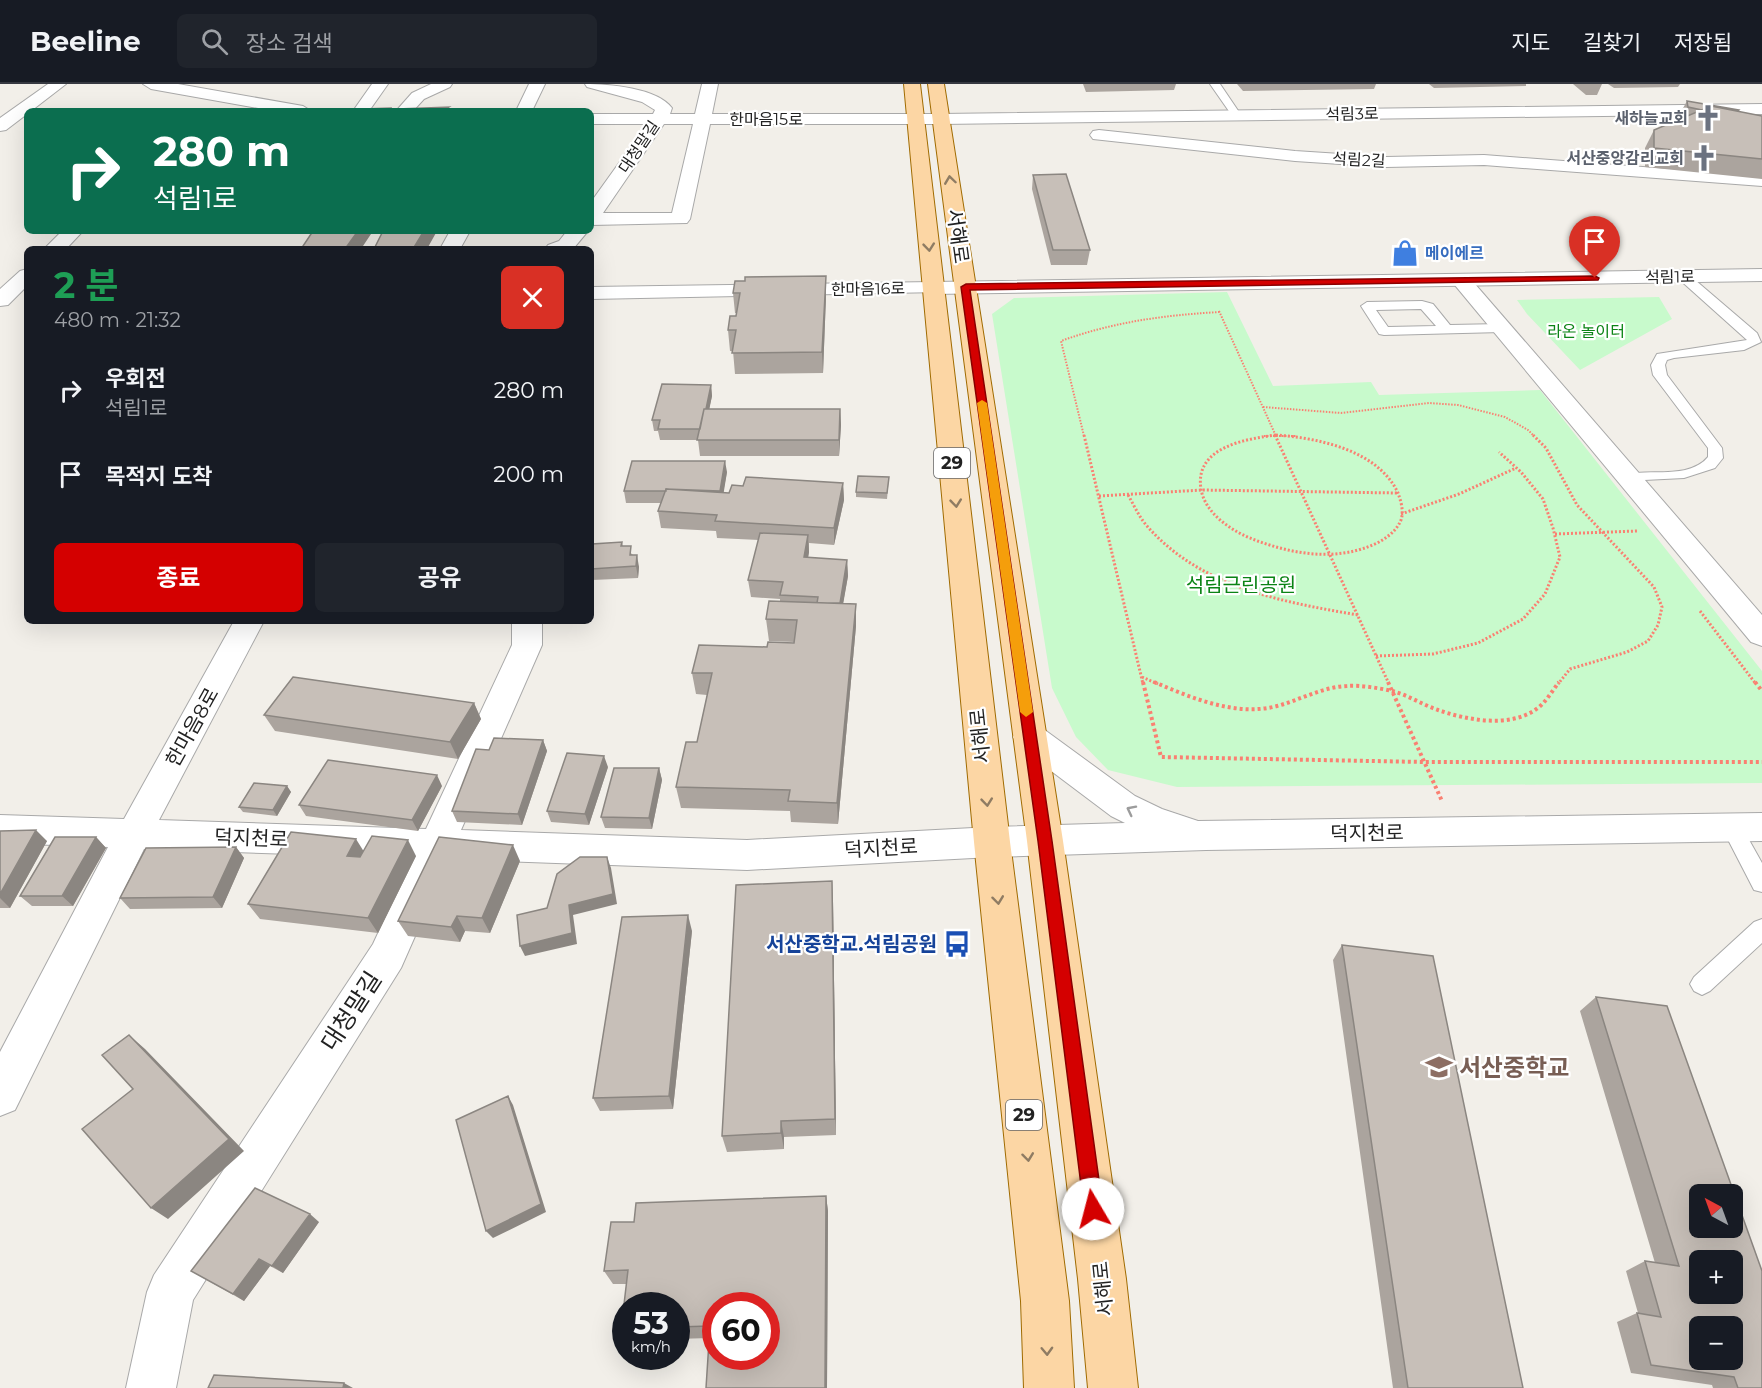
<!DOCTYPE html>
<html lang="ko">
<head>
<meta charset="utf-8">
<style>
  :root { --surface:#171b24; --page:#20242c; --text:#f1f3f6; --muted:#9ea1a6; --line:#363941; --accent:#d40000 }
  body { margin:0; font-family:Montserrat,"Noto Sans KR",sans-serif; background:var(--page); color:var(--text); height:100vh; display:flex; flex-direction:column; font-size:22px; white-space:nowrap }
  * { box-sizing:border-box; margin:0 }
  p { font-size:20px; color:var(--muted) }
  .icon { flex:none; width:33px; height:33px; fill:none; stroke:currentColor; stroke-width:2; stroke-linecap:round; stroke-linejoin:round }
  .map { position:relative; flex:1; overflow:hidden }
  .details { position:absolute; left:24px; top:162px; width:570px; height:378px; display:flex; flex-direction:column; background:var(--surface); border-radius:9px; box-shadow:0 6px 24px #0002 }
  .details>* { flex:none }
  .guide { position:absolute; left:24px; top:24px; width:570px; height:126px; border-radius:9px; box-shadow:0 6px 24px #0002; background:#0b6e4f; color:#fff; overflow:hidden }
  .needle { width:39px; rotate:319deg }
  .controls { position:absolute; left:1689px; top:1100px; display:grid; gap:12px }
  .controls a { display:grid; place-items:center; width:54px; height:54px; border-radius:9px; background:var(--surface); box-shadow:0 6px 24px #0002; font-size:30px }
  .speed { position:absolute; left:612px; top:1208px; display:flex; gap:12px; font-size:30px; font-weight:700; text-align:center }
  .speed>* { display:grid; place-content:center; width:78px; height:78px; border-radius:50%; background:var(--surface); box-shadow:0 6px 24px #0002; line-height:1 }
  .speed small { font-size:15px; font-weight:400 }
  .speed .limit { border:9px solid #d22; background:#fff; color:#111 }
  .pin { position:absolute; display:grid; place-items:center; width:51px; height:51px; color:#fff; margin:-62px -26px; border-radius:50% 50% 50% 0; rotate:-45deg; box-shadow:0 0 6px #0007 }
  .pin .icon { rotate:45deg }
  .me { position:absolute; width:66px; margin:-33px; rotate:352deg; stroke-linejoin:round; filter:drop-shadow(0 0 4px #0008) }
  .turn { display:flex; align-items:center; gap:21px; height:126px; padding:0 30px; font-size:27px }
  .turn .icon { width:78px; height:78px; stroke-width:2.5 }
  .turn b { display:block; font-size:42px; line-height:51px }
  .round { display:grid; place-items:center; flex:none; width:63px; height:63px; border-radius:9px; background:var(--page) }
  .headline { display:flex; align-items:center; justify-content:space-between; height:102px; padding:0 30px }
  h1 { font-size:36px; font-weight:700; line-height:45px; color:#1e9e55 }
  .primary-button { display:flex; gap:12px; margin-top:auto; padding:12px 30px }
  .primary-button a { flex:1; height:69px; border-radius:9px; background:var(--accent); color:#fff; font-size:24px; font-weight:700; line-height:69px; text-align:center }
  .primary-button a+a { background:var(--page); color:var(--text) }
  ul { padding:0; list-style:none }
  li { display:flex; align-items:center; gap:18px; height:84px; padding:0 30px }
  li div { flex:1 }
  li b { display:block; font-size:22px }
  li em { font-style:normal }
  header { display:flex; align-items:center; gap:36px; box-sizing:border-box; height:84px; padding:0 30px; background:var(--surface); border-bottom:2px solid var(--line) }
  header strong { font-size:28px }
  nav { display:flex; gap:33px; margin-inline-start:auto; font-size:21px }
  .search { width:420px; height:54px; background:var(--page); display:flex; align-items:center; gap:15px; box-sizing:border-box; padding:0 21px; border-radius:9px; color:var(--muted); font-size:22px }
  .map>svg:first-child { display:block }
  .park { fill:#c8facc }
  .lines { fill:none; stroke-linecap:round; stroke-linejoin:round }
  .service-casing { stroke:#a9a9a9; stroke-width:2 }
  .minor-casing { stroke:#a9a9a9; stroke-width:2 }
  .tertiary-casing { stroke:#a9a9a9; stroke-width:2 }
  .primary-casing { stroke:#a06b00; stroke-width:2 }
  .path-far2 { stroke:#fa8072; stroke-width:2; stroke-dasharray:1.5 1.5; stroke-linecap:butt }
  .path-far1 { stroke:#fa8072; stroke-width:3; stroke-dasharray:2 2; stroke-linecap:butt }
  .path { stroke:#fa8072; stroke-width:4; stroke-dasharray:3 3; stroke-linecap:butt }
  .service { fill:#fff; fill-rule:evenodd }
  .minor { fill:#fff; fill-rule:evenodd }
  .tertiary { fill:#fff; fill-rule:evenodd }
  .primary { fill:#fcd6a4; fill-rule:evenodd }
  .wall { fill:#aba49e }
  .shaded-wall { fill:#8b8681 }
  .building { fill:#c7bfb8; stroke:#8b8681; stroke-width:1.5; fill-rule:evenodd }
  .oneway { stroke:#8f7c63 }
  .oneway2 { stroke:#9c9c9c }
  .route { fill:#d40000; stroke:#8a0000; stroke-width:1.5 }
  .slow { fill:#f59e0b }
  .labels { text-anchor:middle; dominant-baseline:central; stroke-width:4.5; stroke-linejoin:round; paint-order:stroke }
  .far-street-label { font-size:16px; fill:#222; stroke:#fff }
  .far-worship-label { font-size:16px; font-weight:bold; fill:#5b616d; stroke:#fff; text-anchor:end }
  .far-shop-label { font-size:16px; font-weight:bold; fill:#366cbe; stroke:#fff; text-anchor:start }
  .far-park-label { font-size:16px; fill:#0c8416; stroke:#fff }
  .shield { fill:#fff; stroke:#646464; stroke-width:1.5 }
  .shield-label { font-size:18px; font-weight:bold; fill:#222 }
  .street-label { font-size:20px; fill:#222; stroke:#fff }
  .park-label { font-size:20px; fill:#0c8416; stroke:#fff }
  .transit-label { font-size:20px; font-weight:bold; fill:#164399; stroke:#fff; text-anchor:end }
  .near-street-label { font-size:24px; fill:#222; stroke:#fff }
  .near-education-label { font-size:24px; font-weight:bold; fill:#785e54; stroke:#fff; text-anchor:start }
</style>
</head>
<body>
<header>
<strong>Beeline</strong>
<div class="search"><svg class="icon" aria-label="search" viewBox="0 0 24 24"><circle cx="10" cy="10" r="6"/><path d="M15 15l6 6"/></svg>장소 검색</div>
<nav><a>지도</a><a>길찾기</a><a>저장됨</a></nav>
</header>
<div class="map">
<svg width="1762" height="1304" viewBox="0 0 1762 1304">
  <rect width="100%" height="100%" fill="#f2efe9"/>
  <path class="park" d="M1227 208 1273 302 1371 298 1379 311 1540 306 1762 587V699L1177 703 1108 686 1076 653 1052 604 992 230 1014 214Z
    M1659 213 1672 235 1580 286 1527 230 1517 216Z"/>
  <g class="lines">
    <defs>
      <path id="service" d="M1210 0H1220L1241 31 1239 33H1233Z
        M1684 189 1688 190 1757 249 1761 258 1744 266 1674 274 1667 276 1665 281 1667 291 1722 364 1723 374 1715 384 1684 394 1624 397 1621 394 1624 391C1649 384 1689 396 1708 373V364L1653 291 1651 281 1657 270 1747 256 1680 196 1678 193 1680 190Z
        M1422 217 1433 220 1450 241 1502 240 1509 244 1502 248 1384 251 1379 250 1361 222 1367 218ZM1421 225 1436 242 1388 243 1376 226Z
        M1732 736 1739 738 1762 779V808L1754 806 1722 744 1725 738Z
        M1762 835V859L1710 907 1702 911 1694 907 1690 900 1694 893 1754 838Z"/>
      <path id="minor" d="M48 0H66L31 27H27V30L6 46 0 47V34Z
        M143 0H178L303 22 311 27H275L151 5Z
        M372 0H388L369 27H353Z
        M431 0H452L450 3 424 15 413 27H396L412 9Z
        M529 0H545L532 27H516Z
        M585 0C609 0 657 4 672 24L670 30H695L702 0H718L712 30H941L1762 20V30L941 40H710L690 135 687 139 591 141V118L647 40H591V30H653L655 26 642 18 587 3ZM664 40H693L672 129H603Z
        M1099 46 1295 67 1386 73 1484 71 1762 92V102L1484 81 1386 83 1295 77 1093 55 1090 51 1093 47Z
        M62 147H83L66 165H44Z
        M450 147H470L460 165H440Z
        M567 147H588L573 165H545L548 161 559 157Z
        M27 185V202L8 221 0 222V205L20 187Z
        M1461 190 1468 192 1762 531V562L1751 558 1454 200 1451 196 1454 192Z
        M933 198 940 200 944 204 940 208 591 215V203Z
        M234 537H264L159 736 426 745 512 561V537H542V561L461 746 747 756 992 743 1005 748 1010 758 1005 768 992 773 747 786 449 775 401 884 193 1216 176 1304H126L147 1208 154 1191 373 860 413 774 144 765 15 1026 0 1032V968L108 763 0 759V731L124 735Z"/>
      <path id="tertiary" d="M1762 185V197L933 210 926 208 922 204 926 200 933 198Z
        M1030 641 1042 644 1135 712 1162 725 1198 737 1762 729V757L1206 766 992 773 979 768 974 758 979 748 992 743 1125 739 1111 732 1018 662 1013 653 1018 644Z"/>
      <path id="primary" d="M904 0H920L1010 758 1069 1217 1074 1304H1024L1021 1217 974 758Z
        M928 0H944L1063 757 1126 1195 1138 1304H1088L1078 1195 1027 757Z"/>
    </defs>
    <use href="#service" class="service-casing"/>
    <use href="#minor" class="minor-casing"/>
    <use href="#tertiary" class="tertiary-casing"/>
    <use href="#primary" class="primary-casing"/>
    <path class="path-far2" d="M1219 227 1276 352
      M1263 323 1341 329 1429 319 1458 321 1505 333 1528 346 1534 352
      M1084 352 1061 257C1113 238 1165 231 1220 228
      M1264 352H1296"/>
    <path class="path-far1" d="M1084 351 1143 600
      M1275 351 1389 600
      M1276 351C1318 354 1378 366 1398 409 1401 417 1404 428 1401 436 1397 446 1388 453 1379 458 1339 478 1295 471 1255 456 1233 448 1205 430 1201 405 1194 363 1246 355 1276 351Z
      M1533 351 1546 364 1577 421 1654 503 1662 523 1658 541 1648 557 1627 568 1570 585 1558 600
      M1128 411C1134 421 1139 433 1147 442 1200 503 1282 518 1358 531
      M1099 412 1202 406 1397 409
      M1401 430 1459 410 1516 384
      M1555 450 1637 447
      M1700 527 1756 600
      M1376 572 1433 570 1478 559 1523 535 1545 510 1560 473 1553 444 1543 415 1521 388 1499 368
      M1142 593 1158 600"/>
    <path class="path" d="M1143 598 1161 673 1424 678H1762
      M1154 598C1192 614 1236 633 1277 622 1300 616 1322 603 1347 602 1360 601 1379 604 1392 607 1408 611 1423 621 1438 626 1467 636 1508 644 1535 626 1545 620 1552 607 1559 598
      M1388 598 1442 717
      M1755 598 1762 607"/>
    <use href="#service" class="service"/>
    <use href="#minor" class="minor"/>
    <use href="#tertiary" class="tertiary"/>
    <use href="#primary" class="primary"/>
  </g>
  <path class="wall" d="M1083 0H1176L1174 6 1086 8Z
    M1237 0H1376L1374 5 1243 7Z
    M1429 0H1526V2L1434 4Z
    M1573 0H1602L1597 11H1586Z
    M1608 0H1680L1678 3 1614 4Z
    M1687 17 1762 32V95L1645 83V64L1654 46 1685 33H1683L1682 26Z
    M1033 91 1090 166 1087 181H1051L1032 105Z
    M733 209 826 212 823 289 735 290 733 267H730L728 246 736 232 737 229H735Z
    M711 301 712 312 709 325H840L841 341 839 372H700L698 356H660L658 347H654L652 336Z
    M727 388 723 409H729L743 402 843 399 844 416 834 461 809 459V468L808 474 847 476 848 492 843 519 856 542 838 740 791 738 790 727 681 724 676 703 697 658 707 611 696 610 692 589 767 563 794 559V558L769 557 766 535 780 517V515L751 513 748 496 759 456 717 454 716 447 661 444 658 427 661 419H626L624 407Z
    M889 393 887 415 856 413V408Z
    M622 458 623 462 633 471 639 483 638 494 592 496 591 492V469Z
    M474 619 481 635 458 675 275 647 264 631Z
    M543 656 547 667 522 741 457 738 452 727 489 666Z
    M608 683 589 741 551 738 547 727Z
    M659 684 662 696 652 745 605 744 601 733Z
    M287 702 291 708 277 732 243 728 239 723Z
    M442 702 418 747 306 732 299 721Z
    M0 747 47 757 10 824H0Z
    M96 753 106 764 73 822H32L20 812Z
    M236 763 244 774 222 824 130 825 120 814Z
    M364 767 416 772 378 849 260 835 248 820Z
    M520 777 490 849 465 847 460 858 408 852 398 837Z
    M833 817 836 1051 784 1053V1065L727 1068 722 1052Z
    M692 847 673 1025 600 1027 593 1014Z
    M1342 861 1523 1304H1393L1333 876Z
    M1596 913 1762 1304H1713L1712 1301 1631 1289 1617 1238 1637 1229H1638L1626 1187 1645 1177 1655 1179 1580 927Z
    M826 1112 828 1127 827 1304H706L710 1254 676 1255V1221H626V1251L621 1246 627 1200H613L604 1187 634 1138Z
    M319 1138 283 1189 270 1182 244 1217 191 1187Z"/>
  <path class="shaded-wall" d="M358 147H373L361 165H345Z
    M424 147H437L427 165H413Z
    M826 192V212L823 289 822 268Z
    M711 301 712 312 703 356 701 345Z
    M840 325 841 341 839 372V356Z
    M725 377 727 388 722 419 720 407Z
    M843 399 844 416 834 461V444Z
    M808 451 809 468 805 490 804 473Z
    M637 471 639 483 638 494 636 482Z
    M847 476 848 492 840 538V521Z
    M856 520V542L838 740 837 719Z
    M474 619 481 635 458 675 450 658Z
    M543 656 547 667 522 741 518 730Z
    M604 672 608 683 589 741 585 730Z
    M659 684 662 696 652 745 649 734Z
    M437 691 442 702 418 747 412 736Z
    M287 702 291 708 277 732 273 726Z
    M36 746 47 757 10 824 0 814V810Z
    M96 753 106 764 73 822 62 812Z
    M356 755 366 771 358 788 347 772Z
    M408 756 416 772 378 849 368 834Z
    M513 761 520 777 490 849 482 834Z
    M236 763 244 774 222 824 213 813Z
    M607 773 611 784 617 820 573 831 577 860 525 872 520 862 569 821Z
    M832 797 833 817 836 1051 835 1035Z
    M688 831 692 847 673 1025 669 1012Z
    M457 832 465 847 460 858 451 843Z
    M129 951 145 965 244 1067 168 1135 151 1124Z
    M508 1012 513 1021 546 1128 493 1154 486 1147Z
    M781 1037 784 1053V1065L781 1049Z
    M826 1112 828 1127 827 1304H825Z
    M310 1130 319 1138 283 1189 272 1182Z
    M259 1175 270 1182 244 1217 233 1210Z
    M344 1299 353 1304H343Z"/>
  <path class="building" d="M1687 17 1739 26 1738 27 1711 22 1702 26 1688 23Z
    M1711 22 1762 32V75L1654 64V46Z
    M449 23 443 27H396L397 25Z
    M391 24 390 27H361L362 25Z
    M1066 90 1090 166H1053L1033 91Z
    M313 147H358L345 165H301Z
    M383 147H424L413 165H374Z
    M826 192 822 268 732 269 736 246H728L730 232H736L740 209H733L735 197H745V193Z
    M662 300 711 301 706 325H704L700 345H658L660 336H652Z
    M704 325H840L839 356H697Z
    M632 377H725L720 407 666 405V407H624Z
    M858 392 889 393 887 409 856 408Z
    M746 393 843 399 834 444 715 437 717 431 658 427 666 405 729 409 732 401 743 402Z
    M760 449 808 451 804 473 847 476 840 519H817L818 513 780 511 783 498 748 496Z
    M622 458 621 462H631L630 471H637L636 482 591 485 592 460Z
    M769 517 856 520 837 719 788 717 790 706 676 703 686 658H697L712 589H692L699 561 767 563 768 558 794 559 797 536 766 535Z
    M293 593 474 619 450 658 264 631Z
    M494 654 543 656 518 730 452 727 476 665 489 666Z
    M567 669 604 672 585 730 547 727Z
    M328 676 437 691 412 736 299 721Z
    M614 684H659L649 734 601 733Z
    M254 699 287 702 273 726 239 723Z
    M36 746 0 810V747Z
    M291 748 356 755 347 772 360 773 372 752 408 756 368 834 248 820Z
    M55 753H96L62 812H20Z
    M439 753 513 761 482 834 457 832 451 843 398 837Z
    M236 763 213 813 120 814 146 764Z
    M580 773H607L613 810 569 821 572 849 520 862 517 831 547 824 557 790Z
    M832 797 835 1035 781 1037V1049L722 1052 736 801Z
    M688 831 669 1012 593 1014 622 833Z
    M1342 861 1433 872 1523 1304H1408Z
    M1596 913 1667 922 1762 1187V1304H1738L1734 1293 1651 1281 1637 1229 1661 1233 1645 1177 1679 1182ZM1700 1110H1732V1143H1700ZM1700 1176H1732V1209H1700ZM1700 1242H1732V1275H1700Z
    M129 951 229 1055 151 1124 82 1045 133 1005 102 971Z
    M508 1012 541 1120 486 1147 456 1036Z
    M255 1104 310 1130 272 1182 259 1175 233 1210 191 1187Z
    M826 1112 825 1304H706L710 1242 676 1243V1221H626V1245L621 1246 628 1186 604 1187 611 1138H634L636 1119ZM716 1221H766V1272H716Z
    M214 1291 344 1299 343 1304H208Z"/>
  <defs><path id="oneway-chevron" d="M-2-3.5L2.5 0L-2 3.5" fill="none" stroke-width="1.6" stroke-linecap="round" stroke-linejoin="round" transform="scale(1.5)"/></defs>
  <g class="oneway">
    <use href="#oneway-chevron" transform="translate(950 96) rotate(-98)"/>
    <use href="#oneway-chevron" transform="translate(929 163) rotate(84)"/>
    <use href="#oneway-chevron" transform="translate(956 419) rotate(84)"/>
    <use href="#oneway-chevron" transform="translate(987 718) rotate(84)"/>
    <use href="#oneway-chevron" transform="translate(998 816) rotate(83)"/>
    <use href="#oneway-chevron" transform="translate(1028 1073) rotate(83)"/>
    <use href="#oneway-chevron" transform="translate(1047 1267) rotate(88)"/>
  </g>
  <use class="oneway2" href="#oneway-chevron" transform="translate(1131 726) rotate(-153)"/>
  <path class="route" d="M1595 192 1599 194 1598 196 970 206 1052 757 1103 1125 1100 1132 1093 1134 1087 1132 1084 1125 1038 757 961 203 966 200Z"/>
  <path class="slow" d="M982 316 987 319 1033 628 1026 633 1020 628 977 319Z"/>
  <defs>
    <symbol id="church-bare" viewBox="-9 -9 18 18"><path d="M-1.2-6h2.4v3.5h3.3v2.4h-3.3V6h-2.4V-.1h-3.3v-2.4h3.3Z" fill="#6b7280" stroke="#fff" stroke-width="2.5" paint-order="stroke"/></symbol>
    <symbol id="shop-bare" viewBox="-9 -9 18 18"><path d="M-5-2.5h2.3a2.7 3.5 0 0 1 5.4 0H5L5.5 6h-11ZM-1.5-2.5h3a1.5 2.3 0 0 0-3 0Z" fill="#3f7fe0" stroke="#fff" stroke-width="2.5" paint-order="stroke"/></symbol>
    <symbol id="bus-bare" viewBox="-9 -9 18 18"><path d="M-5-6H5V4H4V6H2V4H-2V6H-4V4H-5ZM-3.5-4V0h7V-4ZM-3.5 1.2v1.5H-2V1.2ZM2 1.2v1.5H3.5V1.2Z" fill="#1a4fb4" stroke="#fff" stroke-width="2.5" paint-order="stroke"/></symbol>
    <symbol id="school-bare" viewBox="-9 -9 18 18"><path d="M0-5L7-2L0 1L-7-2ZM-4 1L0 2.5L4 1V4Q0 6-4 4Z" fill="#8d6e63" stroke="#fff" stroke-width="2.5" paint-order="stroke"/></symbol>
  </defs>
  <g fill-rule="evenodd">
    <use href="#church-bare" x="1689" y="15" width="38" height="38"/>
    <use href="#church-bare" x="1685" y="55" width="38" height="38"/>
    <use href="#shop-bare" x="1386" y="150" width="38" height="38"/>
    <use href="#bus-bare" x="938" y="841" width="38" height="38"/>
    <use href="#school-bare" x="1420" y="964" width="38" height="38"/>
  </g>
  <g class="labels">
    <g class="far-street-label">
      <text transform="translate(1352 30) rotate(-1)">석림3로</text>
      <text x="766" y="35">한마음15로</text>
      <text transform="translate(639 63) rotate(-56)">대청말길</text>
      <text transform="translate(1359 76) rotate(3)">석림2길</text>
      <text transform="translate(1670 193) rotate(-1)">석림1로</text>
      <text transform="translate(868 205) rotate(-1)">한마음16로</text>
    </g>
    <g class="far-worship-label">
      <text x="1688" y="34">새하늘교회</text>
      <text x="1684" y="74">서산중앙감리교회</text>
    </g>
    <g class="far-shop-label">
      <text x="1425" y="169">메이에르</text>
    </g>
    <g class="far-park-label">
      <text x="1586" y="247">라온 놀이터</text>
    </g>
    <g class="shield">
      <rect x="934" y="364" width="36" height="30" rx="4.5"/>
      <rect x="1006" y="1016" width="36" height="30" rx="4.5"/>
    </g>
    <g class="shield-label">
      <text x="952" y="379">29</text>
      <text x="1024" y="1031">29</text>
    </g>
    <g class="street-label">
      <text transform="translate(958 152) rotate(82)">서해로</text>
      <text transform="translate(192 643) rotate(-61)">한마음8로</text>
      <text transform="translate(980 652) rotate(-96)">서해로</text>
      <text transform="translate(1367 749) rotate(-1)">덕지천로</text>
      <text transform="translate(251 754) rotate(2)">덕지천로</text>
      <text transform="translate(881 764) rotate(-3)">덕지천로</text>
      <text transform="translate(1103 1205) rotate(-96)">서해로</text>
    </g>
    <g class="park-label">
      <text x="1241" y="501">석림근린공원</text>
    </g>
    <g class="transit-label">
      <text x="937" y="860">서산중학교.석림공원</text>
    </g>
    <g class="near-street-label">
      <text transform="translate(351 927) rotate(-57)">대청말길</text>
    </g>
    <g class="near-education-label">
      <text x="1459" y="983">서산중학교</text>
    </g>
  </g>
</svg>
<div class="controls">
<a><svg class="needle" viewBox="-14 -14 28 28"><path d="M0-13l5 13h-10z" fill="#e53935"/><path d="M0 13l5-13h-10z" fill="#9ea1a6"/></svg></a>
<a>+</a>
<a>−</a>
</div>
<div class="speed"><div>53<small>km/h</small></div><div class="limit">60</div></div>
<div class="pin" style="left:1595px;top:194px;background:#d93025"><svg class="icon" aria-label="arrive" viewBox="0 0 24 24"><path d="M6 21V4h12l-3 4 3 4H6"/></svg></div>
<svg class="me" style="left:1093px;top:1125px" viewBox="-20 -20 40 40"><circle r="19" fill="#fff"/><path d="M0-13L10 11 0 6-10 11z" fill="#d40000"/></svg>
<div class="guide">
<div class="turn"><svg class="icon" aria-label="right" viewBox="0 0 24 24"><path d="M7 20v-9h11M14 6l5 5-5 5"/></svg><div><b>280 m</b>석림1로</div></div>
</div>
<section class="details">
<div class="headline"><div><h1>2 분</h1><p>480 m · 21:32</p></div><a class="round" style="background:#d93025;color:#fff"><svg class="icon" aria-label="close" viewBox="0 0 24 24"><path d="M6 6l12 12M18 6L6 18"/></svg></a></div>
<ul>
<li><svg class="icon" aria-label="right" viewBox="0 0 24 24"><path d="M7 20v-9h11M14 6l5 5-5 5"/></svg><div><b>우회전</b><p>석림1로</p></div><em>280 m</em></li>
<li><svg class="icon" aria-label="arrive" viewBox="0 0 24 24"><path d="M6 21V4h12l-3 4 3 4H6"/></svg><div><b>목적지 도착</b></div><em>200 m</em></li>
</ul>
<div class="primary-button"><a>종료</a><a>공유</a></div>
</section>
</div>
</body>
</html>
